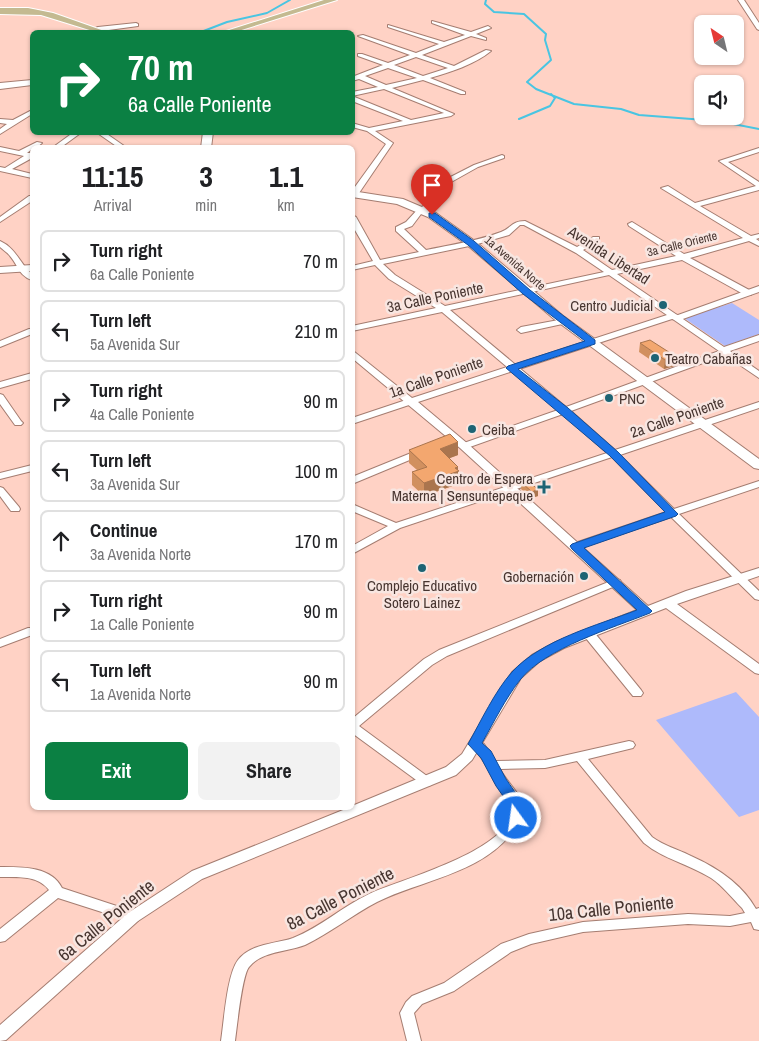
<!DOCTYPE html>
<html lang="en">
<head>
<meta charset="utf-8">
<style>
  :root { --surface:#fff; --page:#f2f2f2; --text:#202124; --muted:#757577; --line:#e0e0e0; --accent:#0b8043 }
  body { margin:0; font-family:"Archivo Narrow",sans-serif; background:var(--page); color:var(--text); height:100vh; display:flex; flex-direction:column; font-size:19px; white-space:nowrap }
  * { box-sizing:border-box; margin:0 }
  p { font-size:16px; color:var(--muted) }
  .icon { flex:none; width:28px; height:28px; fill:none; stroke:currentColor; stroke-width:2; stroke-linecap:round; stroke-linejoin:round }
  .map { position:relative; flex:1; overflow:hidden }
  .panel { position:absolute; left:30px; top:145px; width:325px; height:665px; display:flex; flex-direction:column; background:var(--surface); border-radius:8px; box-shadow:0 1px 4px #0004 }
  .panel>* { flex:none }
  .banner { position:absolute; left:30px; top:30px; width:325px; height:105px; border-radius:8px; box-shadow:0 1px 4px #0004; background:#0b8043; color:#fff; overflow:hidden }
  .needle { width:32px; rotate:325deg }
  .fabs { position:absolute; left:694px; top:15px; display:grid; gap:10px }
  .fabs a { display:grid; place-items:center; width:50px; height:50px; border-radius:8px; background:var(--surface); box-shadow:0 1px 4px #0004; font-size:25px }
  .pin { position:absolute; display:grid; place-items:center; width:42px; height:42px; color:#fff; margin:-51px -21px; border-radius:50% 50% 50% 0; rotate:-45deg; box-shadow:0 0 5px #0007 }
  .pin .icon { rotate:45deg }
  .me { position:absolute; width:55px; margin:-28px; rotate:346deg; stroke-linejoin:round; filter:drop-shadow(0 0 4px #0008) }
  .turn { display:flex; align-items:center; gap:18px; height:105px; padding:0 15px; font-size:22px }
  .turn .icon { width:65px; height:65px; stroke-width:2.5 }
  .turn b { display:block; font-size:35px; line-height:42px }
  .eta { display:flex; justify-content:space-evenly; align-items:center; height:85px; text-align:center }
  .eta b { font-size:30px; font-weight:700; line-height:35px }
  .action { display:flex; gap:10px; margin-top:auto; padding:10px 15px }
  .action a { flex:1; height:58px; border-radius:8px; background:var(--accent); color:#fff; font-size:20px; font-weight:700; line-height:58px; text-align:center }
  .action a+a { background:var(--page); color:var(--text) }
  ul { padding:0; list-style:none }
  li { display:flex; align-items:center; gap:15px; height:62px; margin:0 10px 8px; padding:0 5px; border:2px solid var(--line); border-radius:8px }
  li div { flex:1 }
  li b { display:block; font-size:19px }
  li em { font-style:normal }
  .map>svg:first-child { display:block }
  .green { fill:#aebafb }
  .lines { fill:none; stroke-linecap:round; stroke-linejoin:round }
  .stream { stroke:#49c5e2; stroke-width:2 }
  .minor-casing { stroke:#a57d71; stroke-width:2 }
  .tertiary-casing { stroke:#a57d71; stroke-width:2 }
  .secondary-casing { stroke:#a57d71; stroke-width:2 }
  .primary-casing { stroke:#fff; stroke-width:2 }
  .minor { fill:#fff; fill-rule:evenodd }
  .tertiary { fill:#fff; fill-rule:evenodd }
  .secondary { fill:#fff; fill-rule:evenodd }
  .primary { fill:#c4ba91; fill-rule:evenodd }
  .wall { fill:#d1905f }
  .shaded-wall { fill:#aa754e }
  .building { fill:#f3a76f; stroke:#aa754e }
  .route { fill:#1a73e8; stroke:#114b97 }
  .poi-dot { fill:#1d6474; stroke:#f8e6e1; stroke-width:2 }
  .labels { text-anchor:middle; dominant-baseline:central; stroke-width:5; stroke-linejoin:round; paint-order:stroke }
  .far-street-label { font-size:12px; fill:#473530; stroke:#f8e6e1 }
  .street-label { font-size:15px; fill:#473530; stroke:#f8e6e1 }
  .poi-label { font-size:15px; fill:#473530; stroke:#f8e6e1; text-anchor:end }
  .near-street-label { font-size:18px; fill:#473530; stroke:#f8e6e1 }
</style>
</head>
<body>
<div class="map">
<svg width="759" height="1041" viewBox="0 0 759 1041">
  <rect width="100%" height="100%" fill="#ffd2c5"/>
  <path class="green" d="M732 303 759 320V334L725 346 684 318Z
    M736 692 759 717V810L739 817 656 720Z"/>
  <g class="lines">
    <path class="stream" d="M486 0 485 4 494 12 524 14 546 34 545 40 551 60 527 82 536 89 574 104 621 109 639 115 718 121 759 129
      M201 32 227 22 267 13 290 0
      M519 119 550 106 555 98 551 94"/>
    <defs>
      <path id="minor" d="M738 0H744L759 23V30L757 29Z
        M432 21 471 32 488 26 491 28 476 34 486 38V40L471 36 422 55 454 66 486 50 491 51C474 65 450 72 430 78L465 92V94H461L423 80 392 88 454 114 451 116 375 131 393 143 357 196H352V191L386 144 367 131 352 127V123L369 128 403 121 352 101V96L411 120 444 113 384 89 352 96V92L378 87 359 79 352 81V77L383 65 358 56V54H362L388 63 410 55 358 36 363 35 416 53 439 44 388 27V25L444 42 465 35 432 23ZM416 57 448 68 423 76 394 65ZM388 68 417 78 386 85 365 76Z
        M136 23 138 24V26L94 32H87L98 27Z
        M32 110V114L0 134V129L7 124 0 123V119L13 120Z
        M74 132H82L60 148H52Z
        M96 132H104L127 148H119Z
        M37 142 42 143 36 148H32V149L27 153H32V158L12 169 32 174V178L0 171V167L5 168 24 156 0 151V147L19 151Z
        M759 148V152L728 162 759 182V190L700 206 751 236 759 234V238L756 239 759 241V246L749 241 690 258 751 291V295H745L682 260 617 274 724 347 759 335V341L730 351 759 371V378L725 355 571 411 615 450 759 402V408L620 455 674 509 759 481V487L679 514 759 591V600L755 599 671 517 580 548H572L571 546 572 544 666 512 612 457 400 528 352 554V546L388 526 352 511V504L396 523 607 453 563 414 467 448H461L459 446 461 444 558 410 442 312 352 331V326L436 308 389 279 375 265 352 270V266L373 261 352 225V215L356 217 380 260 419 252 396 231V227L406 222 418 209 431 202 428 197 431 187 474 165 502 155 504 156V158L478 167 437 190 436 197 439 203 438 205 421 214 412 226 404 229 426 250C451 245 477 241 501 232 511 228 512 221 525 221L577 247 593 237H599V241L583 250 612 270 676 256 629 226 628 224 632 222 684 254 743 238 661 188 668 186 695 203 756 186 719 161ZM520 225H524L576 253 604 272 445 306 395 275 383 264 474 245 509 235ZM609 275 719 351 566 407 450 310Z
        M29 196H32V201L0 222V217Z
        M0 241C16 248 20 264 32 274V280C19 276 18 265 10 256 7 252 3 250 0 247Z
        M564 319H567V323L521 333 517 330 521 327Z
        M29 329H32V334L0 347V341Z
        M32 373V379L0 388V382Z
        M0 394 3 395 21 421 23 423 21 425H15L0 404Z
        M412 398 417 401 415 403 352 424V418Z
        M421 449 426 452 424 454 352 484V477Z
        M32 465V471L0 479V473Z
        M0 487 3 488 19 507 20 509 19 511H11L0 496Z
        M616 579 620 580 621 582 620 584 447 656 432 665 359 726 431 779 433 782 431 785 427 786 423 785 352 733V719L424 659 439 650Z
        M28 628H32V635L0 647V639Z
        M589 630 593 631 641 690 643 693 641 696H633L585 637 584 634 585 631Z
        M475 740 484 744 495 761 545 760 629 741 633 742 635 745 633 748 588 759 652 837C664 846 677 849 691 856 716 867 742 884 756 909L759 908V930L754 929 751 922 730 926 688 924 583 932 531 944 511 952 454 991 422 1004 414 1013 421 1041H407L400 1013 406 1002 412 996 444 983 501 944 529 934 583 922 688 914 730 916 745 913 742 908C732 898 722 885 711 878 689 864 663 859 644 843L577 761 545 768 500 769C506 782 525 797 524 812 523 817 520 821 517 825 488 873 423 879 377 902 352 915 330 933 305 945 287 952 262 951 249 967 242 975 237 1027 235 1041H221C224 1021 227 974 238 960 251 943 276 944 293 938 321 927 343 906 369 894 399 880 512 850 511 810 511 800 501 792 496 784 490 774 487 764 479 755 476 751 472 748 469 744L471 741Z
        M0 867C21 867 51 866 62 888L138 913 140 917 138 921 133 922 58 898 5 941 0 942V929L49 890C38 875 17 877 0 877Z"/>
      <path id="tertiary" d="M32 265V271L0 273V267Z
        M759 286V292L680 320 672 319 418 402 468 444 648 606 686 591 759 568V576L677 604 759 664V674L755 673 666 608 564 648 540 661 521 678 472 760 456 775 202 879 138 921 6 1040 0 1041V1025L128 913 192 871 348 808H352V806L446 767 462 754 512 672 532 655 556 642 637 610 460 448 352 358V350L412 398 670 314 678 315Z"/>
      <path id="secondary" d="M32 80V85L0 89V83Z
        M203 132H213L211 148H201Z
        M352 191 403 199 436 213 475 241 562 315 759 459V469L754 468 554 319 467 245 428 217 397 204 352 197Z"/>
      <path id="primary" d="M324 0H337L235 32H223Z
        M0 8H28L53 13 107 32H96L41 15 0 14Z"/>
    </defs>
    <use href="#minor" class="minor-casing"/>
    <use href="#tertiary" class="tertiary-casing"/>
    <use href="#secondary" class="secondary-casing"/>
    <use href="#primary" class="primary-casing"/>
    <use href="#minor" class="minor"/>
    <use href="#tertiary" class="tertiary"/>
    <use href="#secondary" class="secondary"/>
    <use href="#primary" class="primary"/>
  </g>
  <path class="wall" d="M640 343 674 366 664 369 639 352Z
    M458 442V455L449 458 458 467V484L424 496 412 485V472L417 470 409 463V450Z
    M522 483 538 489V496L531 498 521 489Z"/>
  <path class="shaded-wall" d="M675 356 674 366 664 369 665 360Z
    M458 442V455L440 462V449Z
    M458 467V484L424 496V483Z
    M538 489V496L531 498 532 492Z"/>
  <path class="building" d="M650 340 675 356 665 360 640 343Z
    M450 434 458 442 440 449 458 467 455 468 459 471 424 483 412 472 427 467 409 450Z
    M527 481 538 489 532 492 522 483Z"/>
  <path class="route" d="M429 213H435L474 241 530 290 595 340V344L518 369 568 408 618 452 678 514 676 516 584 548 652 611 650 613C613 628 545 648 520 680 505 699 494 722 482 743L491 751 506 779 524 805 521 822 516 823 511 822 509 818 510 806 496 786 481 758 468 744C481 721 495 691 512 672 541 640 598 625 637 610L572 549 570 546 572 544 665 512 610 456 506 368 508 366 585 341 523 294 468 245 429 217Z"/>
  <g class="poi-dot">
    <circle cx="663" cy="305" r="5"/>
    <circle cx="655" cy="358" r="5"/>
    <circle cx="609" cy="398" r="5"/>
    <circle cx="472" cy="429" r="5"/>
    <path d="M541.5 479.5h5v5h5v5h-5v5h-5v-5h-5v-5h5z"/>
    <circle cx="422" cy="568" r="5"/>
    <circle cx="584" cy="576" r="5"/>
  </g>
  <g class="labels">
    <g class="far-street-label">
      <text transform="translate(682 244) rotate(-14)">3a Calle Oriente</text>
      <text transform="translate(515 263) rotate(41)">1a Avenida Norte</text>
    </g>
    <g class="street-label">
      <text transform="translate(609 255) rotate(33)">Avenida Libertad</text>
      <text transform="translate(435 297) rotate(-12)">3a Calle Poniente</text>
      <text transform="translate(436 377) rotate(-19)">1a Calle Poniente</text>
      <text transform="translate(677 417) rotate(-19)">2a Calle Poniente</text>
    </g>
    <g class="poi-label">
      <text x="653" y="305">Centro Judicial</text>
      <text x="665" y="358" text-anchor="start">Teatro Cabañas</text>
      <text x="619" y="398" text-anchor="start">PNC</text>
      <text x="482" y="429" text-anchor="start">Ceiba</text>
      <text x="533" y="478">Centro de Espera<tspan x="533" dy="17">Materna | Sensuntepeque</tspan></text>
      <text x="574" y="576">Gobernación</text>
      <text x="422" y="585" text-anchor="middle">Complejo Educativo<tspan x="422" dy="17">Sotero Lainez</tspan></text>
    </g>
    <g class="near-street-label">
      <text transform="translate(340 898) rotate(-27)">8a Calle Poniente</text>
      <text transform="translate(611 908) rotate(-6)">10a Calle Poniente</text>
      <text transform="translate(106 920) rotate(-39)">6a Calle Poniente</text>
    </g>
  </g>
</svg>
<div class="fabs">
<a><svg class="needle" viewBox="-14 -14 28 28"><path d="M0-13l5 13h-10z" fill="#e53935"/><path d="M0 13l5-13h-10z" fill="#757577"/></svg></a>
<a><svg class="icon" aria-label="sound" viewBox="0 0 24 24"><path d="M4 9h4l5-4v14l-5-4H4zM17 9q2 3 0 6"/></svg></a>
</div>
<div class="pin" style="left:432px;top:215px;background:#d93025"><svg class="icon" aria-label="arrive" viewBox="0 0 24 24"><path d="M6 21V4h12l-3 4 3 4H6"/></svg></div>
<svg class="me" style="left:516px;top:818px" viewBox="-20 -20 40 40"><circle r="17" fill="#1a73e8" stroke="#fff" stroke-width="3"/><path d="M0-11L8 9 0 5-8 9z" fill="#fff"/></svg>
<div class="banner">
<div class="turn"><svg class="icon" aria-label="right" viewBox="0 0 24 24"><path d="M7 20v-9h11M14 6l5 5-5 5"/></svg><div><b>70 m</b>6a Calle Poniente</div></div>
</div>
<section class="panel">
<div class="eta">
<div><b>11:15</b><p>Arrival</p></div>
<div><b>3</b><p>min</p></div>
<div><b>1.1</b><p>km</p></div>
</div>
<ul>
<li><svg class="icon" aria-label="right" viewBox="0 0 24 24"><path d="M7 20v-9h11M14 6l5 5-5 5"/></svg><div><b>Turn right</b><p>6a Calle Poniente</p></div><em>70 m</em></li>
<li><svg class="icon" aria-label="left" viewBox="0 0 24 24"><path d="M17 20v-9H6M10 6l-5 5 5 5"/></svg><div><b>Turn left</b><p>5a Avenida Sur</p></div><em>210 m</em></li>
<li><svg class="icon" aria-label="right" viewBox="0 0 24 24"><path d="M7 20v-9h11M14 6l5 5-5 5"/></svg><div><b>Turn right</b><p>4a Calle Poniente</p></div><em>90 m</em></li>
<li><svg class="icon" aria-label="left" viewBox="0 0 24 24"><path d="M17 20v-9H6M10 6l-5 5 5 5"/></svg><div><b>Turn left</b><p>3a Avenida Sur</p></div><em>100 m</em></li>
<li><svg class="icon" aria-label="ahead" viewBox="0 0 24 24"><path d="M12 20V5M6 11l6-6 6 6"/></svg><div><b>Continue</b><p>3a Avenida Norte</p></div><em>170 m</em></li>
<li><svg class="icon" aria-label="right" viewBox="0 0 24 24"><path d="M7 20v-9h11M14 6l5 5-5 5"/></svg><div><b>Turn right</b><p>1a Calle Poniente</p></div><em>90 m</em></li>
<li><svg class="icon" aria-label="left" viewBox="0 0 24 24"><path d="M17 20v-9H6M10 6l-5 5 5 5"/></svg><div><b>Turn left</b><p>1a Avenida Norte</p></div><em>90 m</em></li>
</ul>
<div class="action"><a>Exit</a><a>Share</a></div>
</section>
</div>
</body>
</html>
